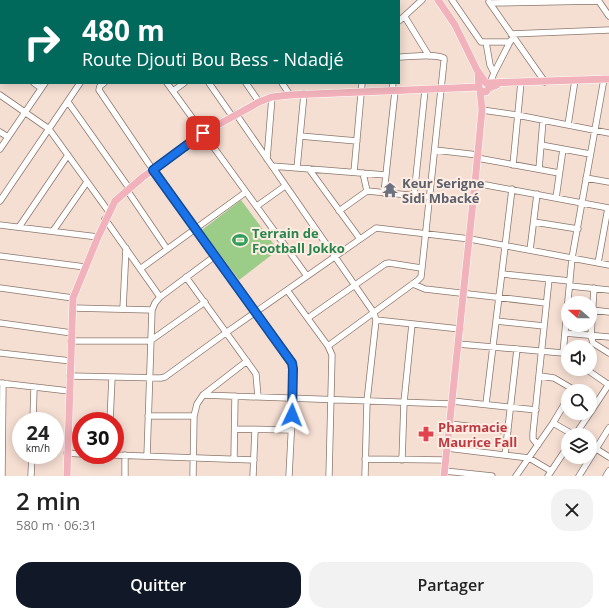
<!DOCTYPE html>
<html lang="fr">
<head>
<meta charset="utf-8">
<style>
  :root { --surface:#fff; --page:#f2f2f2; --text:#222; --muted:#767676; --accent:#111827 }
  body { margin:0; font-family:"Open Sans",sans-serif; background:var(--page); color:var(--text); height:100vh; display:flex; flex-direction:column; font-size:15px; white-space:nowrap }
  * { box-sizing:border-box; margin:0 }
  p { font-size:13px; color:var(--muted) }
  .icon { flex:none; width:22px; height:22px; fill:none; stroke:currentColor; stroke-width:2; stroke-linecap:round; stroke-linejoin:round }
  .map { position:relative; height:476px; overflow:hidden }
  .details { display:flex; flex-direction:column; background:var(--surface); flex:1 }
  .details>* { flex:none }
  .hud { position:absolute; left:0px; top:0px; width:400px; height:84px; box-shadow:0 2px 10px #0003; background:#00695c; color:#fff; overflow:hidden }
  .needle { width:26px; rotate:291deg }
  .buttons { position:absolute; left:561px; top:296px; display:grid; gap:8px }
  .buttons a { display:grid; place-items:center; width:36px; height:36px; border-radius:50%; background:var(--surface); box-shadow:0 2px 10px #0003; font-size:20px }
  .speed { position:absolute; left:12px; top:412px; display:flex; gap:8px; font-size:20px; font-weight:700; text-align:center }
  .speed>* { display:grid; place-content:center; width:52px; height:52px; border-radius:50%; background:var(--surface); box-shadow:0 2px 10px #0003; line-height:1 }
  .speed small { font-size:10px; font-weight:400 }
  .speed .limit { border:6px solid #d22; background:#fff; color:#111 }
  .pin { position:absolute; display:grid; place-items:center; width:34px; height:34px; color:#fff; margin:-17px; border-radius:8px; box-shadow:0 2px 6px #0006 }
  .me { position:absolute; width:44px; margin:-22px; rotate:2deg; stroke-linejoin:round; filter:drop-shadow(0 0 3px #0008) }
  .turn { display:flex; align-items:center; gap:14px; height:84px; padding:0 16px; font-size:18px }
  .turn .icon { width:52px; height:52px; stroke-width:2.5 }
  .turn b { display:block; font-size:28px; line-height:34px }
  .round { display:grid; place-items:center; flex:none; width:42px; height:42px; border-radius:16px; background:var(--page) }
  .summary { display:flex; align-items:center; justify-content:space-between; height:68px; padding:0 16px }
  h1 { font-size:24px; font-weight:600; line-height:30px }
  .action { display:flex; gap:8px; margin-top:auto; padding:8px 16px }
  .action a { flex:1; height:46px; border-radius:16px; background:var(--accent); color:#fff; font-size:16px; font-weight:600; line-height:46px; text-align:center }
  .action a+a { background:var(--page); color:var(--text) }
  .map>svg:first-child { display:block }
  .green { fill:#9bcd88 }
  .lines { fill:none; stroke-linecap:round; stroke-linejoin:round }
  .minor-casing { stroke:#8c786d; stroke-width:7 }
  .major-casing { stroke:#fff; stroke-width:8 }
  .minor { stroke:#fff; stroke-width:5.5 }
  .major { stroke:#f1b2bb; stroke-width:7 }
  .route-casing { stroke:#114b97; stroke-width:10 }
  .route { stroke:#1a73e8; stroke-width:7 }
  .labels { text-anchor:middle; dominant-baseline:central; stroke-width:4; stroke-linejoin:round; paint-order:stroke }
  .worship-label { font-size:13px; font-weight:bold; fill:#5b616d; stroke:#ffede3; text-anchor:start }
  .leisure-label { font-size:13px; font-weight:bold; fill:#27864d; stroke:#ffede3; text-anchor:start }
  .health-label { font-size:13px; font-weight:bold; fill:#be3a42; stroke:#ffede3; text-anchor:start }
</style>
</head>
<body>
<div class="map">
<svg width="609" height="476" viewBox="0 0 609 476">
  <rect width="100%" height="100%" fill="#f5ded2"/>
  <path class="green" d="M241 200 278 250 239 280 202 230Z"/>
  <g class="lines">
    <defs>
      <path id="minor" d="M27 0 29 1
        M97 0 98 1
        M149 0 150 1
        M187 0V1
        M224 0 225 1
        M342 0 343 1
        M383 0V1
        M452 0 481 42H510
        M598 0 609 16
        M35 1 36 0
        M217 1 218 0
        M253 1 255 0
        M307 1 309 0
        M489 2 545 82
        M490 3 598 1
        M405 17 429 56
        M399 21 422 0
        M0 24 1 25
        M511 34 609 30
        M486 42 490 65 494 73
        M0 60 1 61
        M34 83 41 88
        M104 83 100 86 99 90 153 170 292 363 293 399 289 476
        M167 83 307 276
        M209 83 232 116
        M246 83 259 102
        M282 83 290 95
        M490 83 494 73 511 40
        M173 91 184 83
        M392 91 393 83
        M0 95 49 129 109 212
        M68 102 129 188
        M482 110 517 115 609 133
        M236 114 374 313 376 320 367 401 365 476
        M568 125 575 80
        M0 132 8 137
        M300 136 357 141
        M541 145 590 154
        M0 149 45 83
        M435 150 478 155
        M477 158 559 173
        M267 159 272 97
        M513 165 521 82
        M272 166 386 175
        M297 168 304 94
        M309 169 360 239
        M539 169 543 120
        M354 172 362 83
        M363 173 367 191
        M586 178 609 182
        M475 183 609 208
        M127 190 167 249
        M384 193 395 91
        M414 196 425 90
        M556 198 563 149
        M0 201 80 83
        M257 206 285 186
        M339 211 367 191 430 197
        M105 219 160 297
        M534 222 578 229
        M0 225 98 237
        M19 227 68 155
        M53 231 87 182
        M530 250 537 194
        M0 256 85 267
        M598 263 608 208
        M140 269 246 192
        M502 274 570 281
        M186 277 256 374 258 397
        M413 284 425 289 546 303
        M570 286 609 290
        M0 288 73 298
        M594 288 591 336 593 343 609 353
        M287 290 328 346 332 355 329 476
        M73 308 152 310
        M123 309 126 248
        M592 310 609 312
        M308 318 385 264 389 263 421 268
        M376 320 460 329
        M496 321 544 326
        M0 323 72 333
        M565 333 609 337
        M71 341H150L205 302
        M458 344 563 353 568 356
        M328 346 418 280 421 277 444 61V58C431 53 413 57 399 57
        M0 353 71 361
        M563 353 572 258 604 79
        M586 369 609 385
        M70 376 161 378 165 377 227 332 376 228 470 239 609 265
        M540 376 554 378 571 388 572 391
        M0 383 69 391
        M203 395 452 404
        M452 401 536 410
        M486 404 512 189
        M590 413 609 384
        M148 416H194
        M33 421 34 387
        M110 421 112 377
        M553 423 574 435
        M450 424 508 431
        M235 429 291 430
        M575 435 590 413
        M538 445 533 439V433L549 279
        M590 445 609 457
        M447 448 529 458 551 471
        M67 453 81 454
        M113 455 254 460
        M505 455 517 349
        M147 456 152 310 155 303 160 297 215 256
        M234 459 235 396
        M365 459 446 460
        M402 460 404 402 412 324
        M445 471 492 476
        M2 476 3 383
        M31 476 32 455
        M125 476V455
        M193 476 194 416 197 404 203 395 247 361
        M253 476 255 430
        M516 476 553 423 568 398
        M548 476 568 446
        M579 476 609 428
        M606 476 609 471"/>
      <path id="major" d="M438 0 455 25 477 70 486 83
        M478 72 479 88 481 91 486 92 489 88 497 85
        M487 83 609 79
        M67 476 73 298 98 237 115 201 143 177 203 133 259 102 272 97 290 95 479 87
        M444 476 475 183 482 110 480 90"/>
    </defs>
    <use href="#minor" class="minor-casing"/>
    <use href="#major" class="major-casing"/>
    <use href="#minor" class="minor"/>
    <use href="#major" class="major"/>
  </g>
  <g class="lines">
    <defs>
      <path id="route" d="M203 133 153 170 292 363 293 369 292 415"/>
    </defs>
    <use href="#route" class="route-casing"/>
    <use href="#route" class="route"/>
  </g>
  <defs>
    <symbol id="temple-bare" viewBox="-9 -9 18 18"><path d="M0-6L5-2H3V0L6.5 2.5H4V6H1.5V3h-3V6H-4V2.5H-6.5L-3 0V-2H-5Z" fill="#6b7280" stroke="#ffede3" stroke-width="2.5" paint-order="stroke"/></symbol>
    <symbol id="stadium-bare" viewBox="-9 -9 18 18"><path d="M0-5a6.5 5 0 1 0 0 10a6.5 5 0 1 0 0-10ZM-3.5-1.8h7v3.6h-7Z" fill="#2e9e5b" stroke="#ffede3" stroke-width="2.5" paint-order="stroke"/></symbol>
    <symbol id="pharmacy-bare" viewBox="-9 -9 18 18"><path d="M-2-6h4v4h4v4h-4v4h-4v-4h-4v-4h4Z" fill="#e0444e" stroke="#ffede3" stroke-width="2.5" paint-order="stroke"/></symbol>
  </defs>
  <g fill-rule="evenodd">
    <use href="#temple-bare" x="379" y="179" width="22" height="22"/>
    <use href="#stadium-bare" x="229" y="229" width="22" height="22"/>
    <use href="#pharmacy-bare" x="415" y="423" width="22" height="22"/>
  </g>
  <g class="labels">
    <g class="worship-label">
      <text x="402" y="183">Keur Serigne<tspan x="402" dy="15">Sidi Mbacké</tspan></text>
    </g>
    <g class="leisure-label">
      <text x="252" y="233">Terrain de<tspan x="252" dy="15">Football Jokko</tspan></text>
    </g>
    <g class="health-label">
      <text x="438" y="427">Pharmacie<tspan x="438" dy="15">Maurice Fall</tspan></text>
    </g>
  </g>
</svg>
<div class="buttons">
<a><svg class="needle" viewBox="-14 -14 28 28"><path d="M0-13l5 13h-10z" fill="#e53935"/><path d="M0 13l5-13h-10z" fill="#767676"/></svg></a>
<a><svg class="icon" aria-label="sound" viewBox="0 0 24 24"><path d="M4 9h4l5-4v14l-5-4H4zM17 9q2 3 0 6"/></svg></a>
<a><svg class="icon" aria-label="search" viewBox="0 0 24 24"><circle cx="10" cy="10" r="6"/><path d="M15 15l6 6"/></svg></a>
<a><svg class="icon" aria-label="layers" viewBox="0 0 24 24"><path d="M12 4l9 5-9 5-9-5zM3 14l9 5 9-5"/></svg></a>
</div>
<div class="speed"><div>24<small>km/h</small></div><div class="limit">30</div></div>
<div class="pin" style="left:203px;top:133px;background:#d93025"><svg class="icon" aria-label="arrive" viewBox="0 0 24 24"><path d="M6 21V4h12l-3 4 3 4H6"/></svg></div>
<svg class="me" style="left:292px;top:415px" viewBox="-20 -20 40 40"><path d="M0-17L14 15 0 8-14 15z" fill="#1a73e8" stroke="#fff" stroke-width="4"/></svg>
<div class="hud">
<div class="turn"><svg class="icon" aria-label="right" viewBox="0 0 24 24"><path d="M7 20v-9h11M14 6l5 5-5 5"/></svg><div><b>480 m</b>Route Djouti Bou Bess - Ndadjé</div></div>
</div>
</div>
<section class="details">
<div class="summary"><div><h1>2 min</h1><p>580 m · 06:31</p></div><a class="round"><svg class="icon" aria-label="close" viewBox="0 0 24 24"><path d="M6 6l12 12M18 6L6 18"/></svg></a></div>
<div class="action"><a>Quitter</a><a>Partager</a></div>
</section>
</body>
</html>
